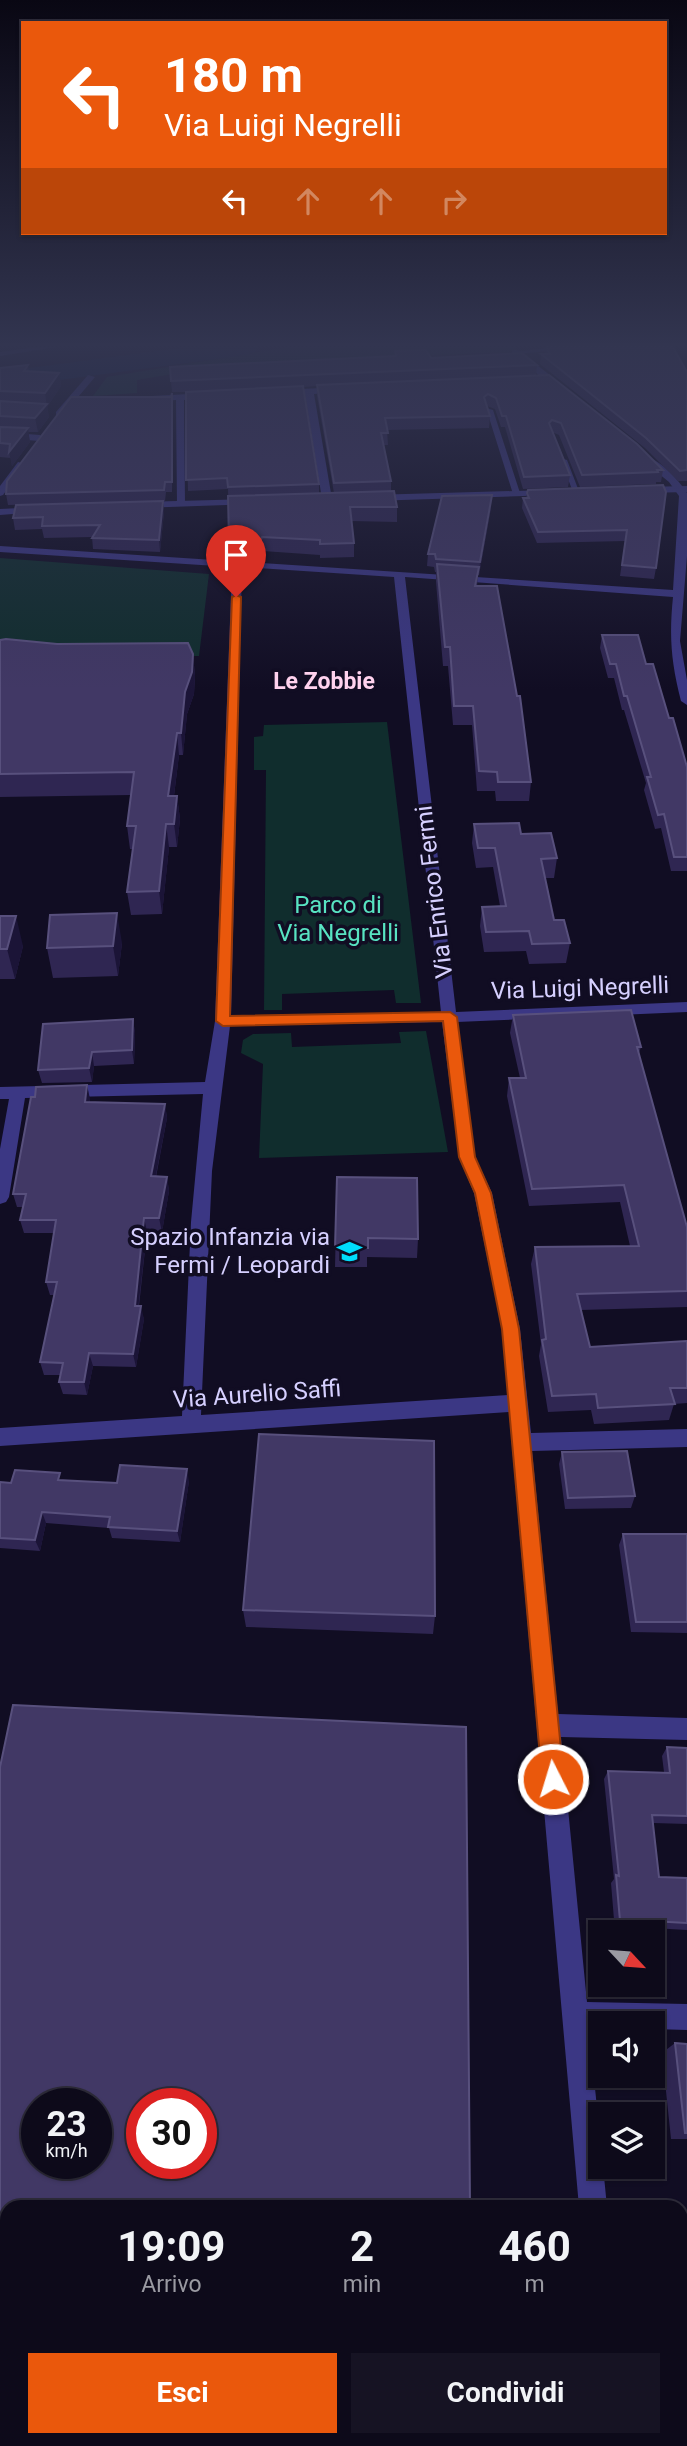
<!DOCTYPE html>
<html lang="it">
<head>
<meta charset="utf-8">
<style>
  :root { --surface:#0d0a1a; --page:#161323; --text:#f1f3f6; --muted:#9a9aa2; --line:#2d2b39; --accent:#ea580c }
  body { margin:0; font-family:Roboto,sans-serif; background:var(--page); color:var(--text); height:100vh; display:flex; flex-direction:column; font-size:26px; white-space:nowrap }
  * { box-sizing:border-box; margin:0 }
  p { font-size:23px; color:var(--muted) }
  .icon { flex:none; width:38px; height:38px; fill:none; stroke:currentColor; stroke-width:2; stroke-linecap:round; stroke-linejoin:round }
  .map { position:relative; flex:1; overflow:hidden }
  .side { position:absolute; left:0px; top:2200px; width:688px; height:247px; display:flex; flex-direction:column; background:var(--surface); border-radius:21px 21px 0 0; box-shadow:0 2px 5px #0004,0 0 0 2px var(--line) }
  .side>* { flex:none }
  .top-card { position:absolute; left:21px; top:21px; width:646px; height:214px; border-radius:0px; box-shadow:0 2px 5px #0004,0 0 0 2px var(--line); background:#ea580c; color:#fff; overflow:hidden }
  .needle { width:46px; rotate:116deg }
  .fabs { position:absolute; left:588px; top:1920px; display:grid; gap:14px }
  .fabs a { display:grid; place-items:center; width:77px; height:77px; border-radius:0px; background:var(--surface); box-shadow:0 2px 5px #0004,0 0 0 2px var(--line); font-size:35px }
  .speed { position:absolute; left:21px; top:2088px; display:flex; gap:14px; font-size:35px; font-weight:700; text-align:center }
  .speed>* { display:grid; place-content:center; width:91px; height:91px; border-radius:50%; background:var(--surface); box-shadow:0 2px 5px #0004,0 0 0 2px var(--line); line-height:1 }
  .speed small { font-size:18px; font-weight:400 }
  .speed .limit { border:10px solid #d22; background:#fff; color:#111 }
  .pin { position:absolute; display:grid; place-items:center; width:60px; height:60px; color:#fff; margin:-72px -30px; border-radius:50% 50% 50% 0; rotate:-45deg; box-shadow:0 0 7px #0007 }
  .pin .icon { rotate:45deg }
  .me { position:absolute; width:77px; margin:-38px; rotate:355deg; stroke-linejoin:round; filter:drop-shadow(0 0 5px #0008) }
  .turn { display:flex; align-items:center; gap:24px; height:147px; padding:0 28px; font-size:32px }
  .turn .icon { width:91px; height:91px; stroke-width:2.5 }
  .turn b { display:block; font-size:49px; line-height:60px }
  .lanes { display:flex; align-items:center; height:66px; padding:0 28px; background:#0003; justify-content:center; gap:35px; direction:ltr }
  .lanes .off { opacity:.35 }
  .eta { display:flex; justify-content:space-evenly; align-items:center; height:119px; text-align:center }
  .eta b { font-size:42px; font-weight:700; line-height:49px }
  .action { display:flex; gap:14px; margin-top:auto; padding:14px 28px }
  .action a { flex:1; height:80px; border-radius:0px; background:var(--accent); color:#fff; font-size:28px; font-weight:700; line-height:80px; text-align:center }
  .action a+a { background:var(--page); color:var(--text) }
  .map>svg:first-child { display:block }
  .green { fill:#102d2d }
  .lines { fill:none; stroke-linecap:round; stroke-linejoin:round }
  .river { fill:#081c42; fill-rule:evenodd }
  .service { fill:#3b3784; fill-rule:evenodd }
  .minor { fill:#3b3784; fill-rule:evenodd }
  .tertiary { fill:#3b3784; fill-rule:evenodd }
  .wall { fill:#2f2652; fill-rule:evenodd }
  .shaded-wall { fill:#1b1437 }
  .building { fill:#413865; stroke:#58507d; stroke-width:2; fill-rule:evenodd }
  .route { fill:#ea580c; stroke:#983908; stroke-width:2 }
  .labels { text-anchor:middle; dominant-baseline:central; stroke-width:7; stroke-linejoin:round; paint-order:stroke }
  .far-quarter-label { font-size:23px; font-weight:bold; fill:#ffd2ee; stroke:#110d23 }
  .street-label { font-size:24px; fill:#d6d0ff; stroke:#110d23 }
  .park-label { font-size:24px; fill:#58e3c2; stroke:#110d23 }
  .poi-label { font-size:24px; fill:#d6d0ff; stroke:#110d23; text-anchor:end }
</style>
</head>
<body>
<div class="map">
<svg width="687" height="2446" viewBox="0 0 687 2446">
  <rect width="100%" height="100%" fill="#110d23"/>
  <path class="green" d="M289 347H515L517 349 509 352 238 363 137 380V393L93 396 107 377Z
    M0 558 209 574 199 656 0 657Z
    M387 722 421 1003H396L394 990 282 994V1010H264L266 770H254V737L263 736 264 725Z
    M426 1031 448 1152 259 1158 263 1064 241 1053 243 1040 253 1034 291 1033 292 1047 401 1043 399 1032Z"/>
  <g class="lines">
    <path class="river" d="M186 347H259L255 352 246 355 0 388V372Z"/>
    <path class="service" d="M36 347H56L0 356V352Z
      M556 347H592L515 354 512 352Z
      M560 458 567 460 580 494 573 492Z"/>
    <path class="minor" d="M512 350H518L565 387V391H559L512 354Z
      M88 375 95 377 62 416H56V412Z
      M341 387 344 392 314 394 332 499 327 502 322 499 305 394 281 396 277 393 281 390Z
      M208 393 211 398 184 400 185 504 177 506 176 400 152 402 148 399 152 396Z
      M486 408 493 410 521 496 513 494Z
      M0 432 40 435 44 438 40 441 0 438Z
      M642 456C657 456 679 480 687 493V556L680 641 687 680V705L681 701C671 662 669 636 673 597L405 577 456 1012 687 1002V1012L457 1022 475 1157 492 1193 520 1329 531 1433 687 1429V1447L532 1451 558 1714 687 1718V1740L561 1737 587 2002 687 2004V2030L653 2029V2023H600V2028H589L600 2138V2166H603L607 2207H579L509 1412 0 1446V1428L182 1416 191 1222 203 1094 25 1098 9 1197 6 1202 0 1204V1149L9 1099H0V1087L205 1082 215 1021 232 567 0 552V546L673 590 679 496 669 482 642 460ZM242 567 394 577 441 1012 231 1016ZM442 1022 459 1157 474 1193 502 1329 508 1395 201 1415 212 1171 230 1026Z
      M18 462 26 464 3 495 0 496V486Z
      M681 2376H687V2406H681Z
      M589 2440H635L637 2446H589Z"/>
    <path class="tertiary" d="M687 486V492L644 493 639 490 644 487Z
      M549 490 554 493 552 495 371 501 366 498 371 495Z
      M252 499 257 502 255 504 140 508 135 505 140 502Z
      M41 507V511L38 512 0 515V509Z"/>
  </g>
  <path class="wall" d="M546 347 687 372V481H678L645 448 540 364 541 354H545Z
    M395 351 431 358 537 365 536 376 663 470 661 482H656V484L580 487 559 435 552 432 570 475 568 487 523 489 505 427H501L495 409 487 406 490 416 489 428 387 430 388 445H383L391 481V491L397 507V522L351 521 354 543V557L320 558V555L263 551 260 558 230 556 228 489 188 491 186 392H172L171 381 395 357ZM317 386V396L334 493H319V484L303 387Z
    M28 365 29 372 59 373 61 386 47 407 49 417 38 432H28L30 442 12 466 11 458 0 457V368Z
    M172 393 173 403 172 492H166L165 501H163L164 512 160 552 93 549 92 537 44 538 42 529 15 530 13 518 123 502 8 505 6 494 171 397Z
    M663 485 656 568 654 579 620 576 625 541 537 543 522 508 523 498H526L527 493Z
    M491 508 479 575H478L477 586 531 782 529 801H496L495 791H477L472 725H453L448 666H443L436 582V572H435L434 567 427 566 428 554Z
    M602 635 646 664 669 718 687 767V871H671L661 828 655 829 644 790 646 783 624 710H622L614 678H608L600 648Z
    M0 640 193 654 195 676 194 694 187 714 183 755H179L174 796H177L180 819 177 847H169L162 914 131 915 127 892 133 849H130L127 826 131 795 0 797Z
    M474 824 521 834 557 858 554 878H545L554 920 570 943 566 963 529 964 526 951 484 952 480 926 482 907 500 906 493 867 476 868 472 843Z
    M0 916 23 946 15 979H0Z
    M122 943 118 976 53 978 47 948Z
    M513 1015 641 1047 639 1053 687 1227V1307L581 1310 590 1347 687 1341V1403L674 1404 669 1420 594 1424 591 1410 548 1412 539 1356 541 1344 531 1264 535 1247 630 1246 620 1202 529 1206 507 1096 509 1078H520L510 1033Z
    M133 1019 135 1033 134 1064 94 1066 92 1082 42 1083 38 1070Z
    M87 1085 90 1102 165 1104 167 1118 156 1177H167L169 1191 162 1232 147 1231 139 1306 144 1319 136 1367 93 1366 87 1395 63 1394 59 1382 61 1375H44L40 1362 54 1295H50L46 1282 54 1233H24L20 1220 23 1207H17L13 1194 35 1097Z
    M337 1177 418 1239 417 1258 367 1257V1267H335Z
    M562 1452 635 1496 631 1508 565 1509 559 1464Z
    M62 1480 117 1483 189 1481 180 1542 112 1538 109 1528 46 1523 40 1551 0 1548V1482L11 1483Z
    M623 1534 687 1536V1633L631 1632 619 1545Z
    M243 1610 435 1616 433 1634 246 1627Z
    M667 1747 687 1748V1824L653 1823 659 1877 687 1878V1930L652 1928V1932H615L611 1883 614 1879 604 1779 608 1771 664 1772 662 1756Z
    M675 2043 687 2044V2139H671L662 2053Z"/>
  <path class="shaded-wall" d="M59 373 61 386 47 407 45 393Z
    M172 393 173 403 172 492Z
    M47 404 49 417 38 432 35 418Z
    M28 428 30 442 12 466 9 452Z
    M492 495 491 508 479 575 480 562Z
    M163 501 164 512 160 552 159 540Z
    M262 537 263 551 260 558V543Z
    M193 654 195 676 194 694 187 714 183 755 181 733 185 692Z
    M177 733 179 755 171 819 168 796Z
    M177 796 180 819 177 847 174 824Z
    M166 824 169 847 162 914 159 891Z
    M117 913 122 943 118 976 113 946Z
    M16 916 23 946 15 979 7 949Z
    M133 1019 135 1033 134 1064 132 1050Z
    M92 1052 94 1066 92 1082 89 1068Z
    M87 1085 90 1099 88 1116 85 1102Z
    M165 1104 167 1118 153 1190 151 1176Z
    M167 1177 169 1191 162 1232 159 1218Z
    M144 1218 147 1231 137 1318 135 1306Z
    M141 1306 144 1319 136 1367 133 1354Z
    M89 1353 93 1366 87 1395 84 1382Z
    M187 1469 189 1481 180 1542 177 1531Z
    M42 1512 46 1523 40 1551 35 1540Z"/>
  <path class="building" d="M546 347H673L687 372V470L680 471 646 438 541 354H550Z
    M426 350 431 358 522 353 537 365 171 381 170 367 396 356 395 351Z
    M28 365 24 371 59 373 45 393 0 391V368Z
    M549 375 637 444 663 470H657L658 472 582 475 561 423 552 420 549 423 570 475 524 477 506 416H502L496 398 488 394 484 397 490 416 385 418 388 433H381L391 481 334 483 317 385Z
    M303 386 319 484 228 487 227 478 186 480V392Z
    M172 393V482H165L164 490 6 494 7 481 71 397H171Z
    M0 401 47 404 35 418 0 416Z
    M0 427 28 428 9 452 10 444 0 443Z
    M663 485 666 492 656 568 622 565 627 530 538 532 523 498H529L527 493 528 490Z
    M394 491 397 507H350L354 543 320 544V540L262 537 260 543 229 542 228 496Z
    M492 495 480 562 436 559 435 554H428L442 496Z
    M163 501 159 540 92 538 100 525 42 526 43 517 13 518 16 505Z
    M437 564 479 567 475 586H497L517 696H520L531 782H498L497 772 479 771 473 706H454L450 647H445Z
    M602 635H638L646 664H653L669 718H673L687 767V857H674L664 814 658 815 647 777H651L627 696H624L616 664H610Z
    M6 639 57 644 188 643 193 654 192 672 185 692 181 733H177L168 796H177L174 824H166L159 891 127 892 136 826H127L134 772 0 774V640Z
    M519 823 521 834 551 833 557 858 541 859 554 920H564L570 943 532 944 529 931 486 932 482 907 506 906 495 848H478L474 824Z
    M117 913 113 946 47 948 50 915Z
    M0 916H16L7 949H0Z
    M631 1010 641 1047H637L687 1227V1291L577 1294 590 1347 687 1341V1388H670L675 1404 598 1408 596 1394 552 1396 542 1340 546 1339 535 1247 639 1246 624 1185 532 1189 509 1078H526L513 1015Z
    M133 1019 132 1050 92 1052 89 1068 38 1070 43 1024Z
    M87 1085 85 1102 165 1104 151 1176 167 1177 159 1218H144L135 1306H141L133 1354 89 1353 84 1382H59L63 1363 40 1362 57 1282H46L56 1220H20L26 1194H13L31 1097H35L36 1087Z
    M337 1177 417 1178 418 1239 368 1238V1248H335Z
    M259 1434 434 1441 435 1616 243 1610Z
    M627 1451 635 1496 568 1498 562 1452Z
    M120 1465 187 1469 177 1531 108 1527 110 1517 42 1512 35 1540 0 1538V1482L11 1483 15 1470 60 1473 58 1480 117 1483Z
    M623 1534H687V1622H636Z
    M13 1705 466 1727 470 2207H7V2235H0V1767ZM37 2104H96V2163H37ZM142 2104H201V2163H142Z
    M667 1747 687 1748V1816L652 1815 659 1877 687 1878V1923L651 1921 652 1932H621L616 1875 619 1876 608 1771 670 1773Z
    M653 1938 655 1957H653Z
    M675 2043 687 2044V2133H685Z"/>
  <linearGradient id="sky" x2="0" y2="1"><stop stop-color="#090713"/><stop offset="0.5" stop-color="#323550"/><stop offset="1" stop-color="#323550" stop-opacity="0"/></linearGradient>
  <rect width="687" height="690" fill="url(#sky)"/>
  <path class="route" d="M236 595 241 597 230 1016 450 1012 457 1017 475 1157 491 1193 519 1329 564 1779 561 1786 553 1789 546 1786 542 1779 502 1329 475 1193 459 1157 443 1021 223 1026 216 1021 232 597Z"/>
  <defs>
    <symbol id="school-bare" viewBox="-9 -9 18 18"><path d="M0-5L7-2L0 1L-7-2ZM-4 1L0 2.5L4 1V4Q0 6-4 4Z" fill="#00ddfb" stroke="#110d23" stroke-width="2.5" paint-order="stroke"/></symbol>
  </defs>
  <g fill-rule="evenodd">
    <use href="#school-bare" x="332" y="1234" width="35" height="35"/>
  </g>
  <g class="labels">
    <g class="far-quarter-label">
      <text x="324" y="681">Le Zobbie</text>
    </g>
    <g class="street-label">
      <text transform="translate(434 892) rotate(-97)">Via Enrico Fermi</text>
      <text transform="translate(580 988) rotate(-2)">Via Luigi Negrelli</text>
      <text transform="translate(257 1394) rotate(-4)">Via Aurelio Saffi</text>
    </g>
    <g class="park-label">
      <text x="338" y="905">Parco di<tspan x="338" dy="28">Via Negrelli</tspan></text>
    </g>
    <g class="poi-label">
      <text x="330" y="1237">Spazio Infanzia via<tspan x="330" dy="28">Fermi / Leopardi</tspan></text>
    </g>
  </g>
</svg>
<div class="fabs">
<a><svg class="needle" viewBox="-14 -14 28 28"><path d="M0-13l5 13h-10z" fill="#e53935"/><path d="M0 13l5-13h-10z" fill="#9a9aa2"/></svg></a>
<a><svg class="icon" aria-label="sound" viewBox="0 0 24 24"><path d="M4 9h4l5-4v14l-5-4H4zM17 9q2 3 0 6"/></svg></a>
<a><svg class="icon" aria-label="layers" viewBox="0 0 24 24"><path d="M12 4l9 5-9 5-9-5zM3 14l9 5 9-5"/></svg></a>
</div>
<div class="speed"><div>23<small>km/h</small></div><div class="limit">30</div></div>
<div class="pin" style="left:236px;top:597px;background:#d93025"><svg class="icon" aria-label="arrive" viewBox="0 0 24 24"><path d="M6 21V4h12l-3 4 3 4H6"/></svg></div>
<svg class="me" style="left:553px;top:1779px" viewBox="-20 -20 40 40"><circle r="17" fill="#ea580c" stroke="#fff" stroke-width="3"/><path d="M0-11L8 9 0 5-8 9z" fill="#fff"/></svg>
<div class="top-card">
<div class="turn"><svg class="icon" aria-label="left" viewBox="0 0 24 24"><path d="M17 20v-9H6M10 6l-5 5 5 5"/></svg><div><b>180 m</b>Via Luigi Negrelli</div></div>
<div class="lanes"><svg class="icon" aria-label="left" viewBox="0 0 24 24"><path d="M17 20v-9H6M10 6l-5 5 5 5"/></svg><svg class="icon off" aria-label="ahead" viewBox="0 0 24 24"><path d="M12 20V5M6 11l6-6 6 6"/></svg><svg class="icon off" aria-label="ahead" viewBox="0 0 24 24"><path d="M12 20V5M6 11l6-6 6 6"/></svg><svg class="icon off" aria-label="right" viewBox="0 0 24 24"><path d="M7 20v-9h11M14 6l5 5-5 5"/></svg></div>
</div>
<section class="side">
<div class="eta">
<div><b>19:09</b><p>Arrivo</p></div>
<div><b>2</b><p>min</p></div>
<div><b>460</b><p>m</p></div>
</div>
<div class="action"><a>Esci</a><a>Condividi</a></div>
</section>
</div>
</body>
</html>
